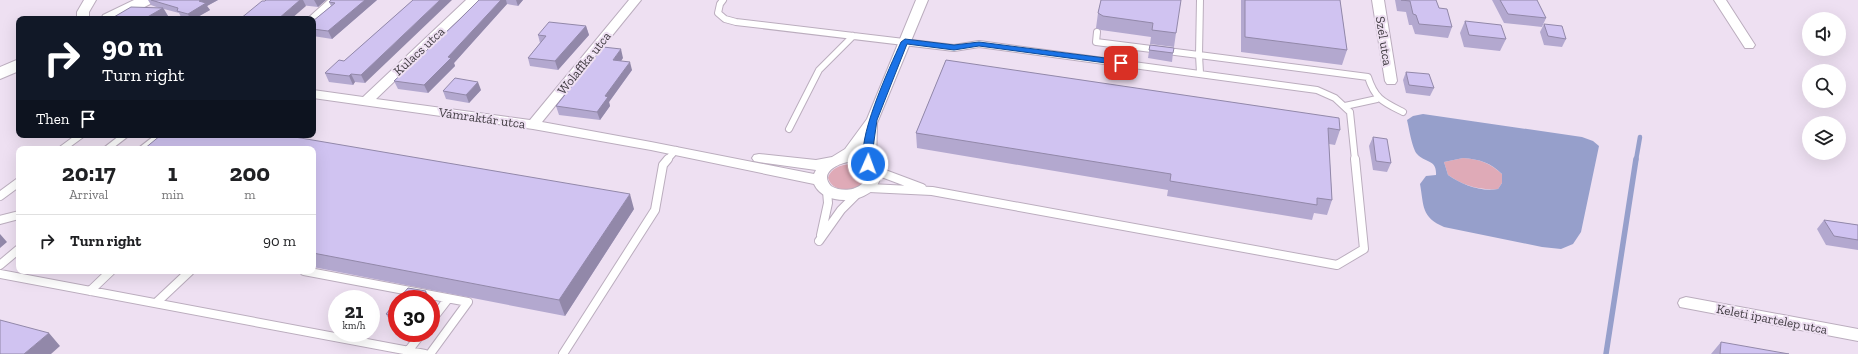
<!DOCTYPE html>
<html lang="en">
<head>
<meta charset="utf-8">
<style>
  :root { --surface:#fff; --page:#f2f2f2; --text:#202124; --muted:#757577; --line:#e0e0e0 }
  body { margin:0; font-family:"Zilla Slab",serif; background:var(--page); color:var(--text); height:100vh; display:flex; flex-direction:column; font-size:15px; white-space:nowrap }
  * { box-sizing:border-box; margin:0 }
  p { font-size:13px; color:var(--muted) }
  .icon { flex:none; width:22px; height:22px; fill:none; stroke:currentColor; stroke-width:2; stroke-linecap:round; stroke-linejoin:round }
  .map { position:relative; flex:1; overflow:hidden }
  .side { position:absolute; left:16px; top:146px; width:300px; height:128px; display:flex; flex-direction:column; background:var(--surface); border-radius:8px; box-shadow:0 4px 16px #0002 }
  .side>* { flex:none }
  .banner { position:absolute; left:16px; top:16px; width:300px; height:122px; border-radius:8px; box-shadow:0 4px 16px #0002; background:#111827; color:#fff; overflow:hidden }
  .fabs { position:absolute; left:1802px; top:12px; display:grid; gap:8px }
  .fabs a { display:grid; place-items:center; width:44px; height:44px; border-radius:50%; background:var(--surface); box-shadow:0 4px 16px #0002; font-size:20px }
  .speed { position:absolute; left:328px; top:290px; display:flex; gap:8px; font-size:20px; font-weight:700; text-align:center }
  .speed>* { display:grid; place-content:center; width:52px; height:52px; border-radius:50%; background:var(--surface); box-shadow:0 4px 16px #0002; line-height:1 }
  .speed small { font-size:10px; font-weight:400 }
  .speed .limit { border:6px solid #d22; background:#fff; color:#111 }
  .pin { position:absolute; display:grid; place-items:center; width:34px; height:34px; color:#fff; margin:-17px; border-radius:8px; box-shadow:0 2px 6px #0006 }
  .me { position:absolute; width:44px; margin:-22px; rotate:2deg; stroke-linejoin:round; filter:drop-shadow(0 0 3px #0008) }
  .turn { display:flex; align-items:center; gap:14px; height:84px; padding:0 20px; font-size:18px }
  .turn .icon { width:52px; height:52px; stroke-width:2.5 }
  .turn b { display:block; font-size:28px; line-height:34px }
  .then { display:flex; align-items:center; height:38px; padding:0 20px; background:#0003; gap:8px; font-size:15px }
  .eta { display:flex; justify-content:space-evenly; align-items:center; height:68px; text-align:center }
  .eta b { font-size:24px; font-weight:700; line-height:28px }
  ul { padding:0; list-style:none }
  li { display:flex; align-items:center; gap:12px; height:52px; padding:0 20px; border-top:1px solid var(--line) }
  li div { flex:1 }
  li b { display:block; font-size:15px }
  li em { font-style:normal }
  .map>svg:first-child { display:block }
  .green { fill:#dfaab7 }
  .water { fill:#969fcb; fill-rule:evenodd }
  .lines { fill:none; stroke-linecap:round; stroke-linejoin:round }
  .stream-far1 { stroke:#969fcb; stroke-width:4.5 }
  .stream { stroke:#969fcb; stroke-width:5.5 }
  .lane-far1-casing { stroke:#bbadbe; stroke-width:8 }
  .lane-casing { stroke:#bbadbe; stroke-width:10 }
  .street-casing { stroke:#bbadbe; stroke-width:2 }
  .secondary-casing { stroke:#bbadbe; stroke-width:2 }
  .lane-far1 { stroke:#fff; stroke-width:6 }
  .lane { stroke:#fff; stroke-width:8 }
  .street { fill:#fff; fill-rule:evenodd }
  .secondary { fill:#fff; fill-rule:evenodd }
  .wall { fill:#b3a8cf }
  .shaded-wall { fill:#9288a9 }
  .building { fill:#d0c3f1; stroke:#9288a9 }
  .route { fill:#1a73e8; stroke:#114b97 }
  .labels { text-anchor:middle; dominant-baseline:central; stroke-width:4; stroke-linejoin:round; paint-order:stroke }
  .street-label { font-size:13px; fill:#403b42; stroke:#eee0f2 }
</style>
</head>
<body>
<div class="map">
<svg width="1858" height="354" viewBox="0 0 1858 354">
  <rect width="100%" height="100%" fill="#eee0f2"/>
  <path class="green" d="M1463 158C1479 159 1490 163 1502 174V183L1498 189C1481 191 1462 185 1448 175L1444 162Z
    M850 164C858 165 864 167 867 175L863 184C852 191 833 193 828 178 831 168 840 165 850 164Z"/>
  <path class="water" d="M1423 114 1582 137 1593 141 1599 146 1581 232 1573 244 1561 249 1542 247 1444 227C1421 217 1424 206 1420 184L1426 176 1436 175C1437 159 1425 163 1417 154 1412 148 1409 128 1407 120L1413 116ZM1463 158C1479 159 1491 163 1502 174V183L1498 189C1481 192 1462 185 1448 175L1444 162Z"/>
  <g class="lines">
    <path class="stream-far1" d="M1636 160 1640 137"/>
    <path class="stream" d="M1606 354 1636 159"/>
    <defs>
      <path id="lane-far1" d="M723 0 720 4 718 13 725 19 736 22 954 48 979 44 1317 90 1335 98 1350 112 1355 160
        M1200 0 1199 55 1368 77C1375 99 1383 102 1403 112
        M1097 32 1096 42 1199 55 1200 73
        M1345 106 1377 99
        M789 129 819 70 853 36
        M62 149 81 135
        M107 149 125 135
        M142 149 160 135
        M667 160 676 150"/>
      <path id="lane" d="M874 170 922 188
        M869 188 932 191 1337 265 1364 249 1355 159
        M0 196 19 182
        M0 220 19 215
        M821 235 828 203 827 191
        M819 241 841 210 857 194
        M0 265 19 249
        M304 271 468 302 430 354
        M0 274 425 354
        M90 291 111 271
        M156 303 190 271
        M431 321 448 299
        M408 351 422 333
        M563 354 655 210 663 165 668 159"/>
      <path id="street" d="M84 0H96L89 12V19H77V12Z
        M328 0H341L317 21 313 22V19H307Z
        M466 0H479L376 99 530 120 629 0H641L542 122 651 142 814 174 816 170 759 162 754 161 752 158 754 155 759 154 816 160 832 157 845 149 867 119 916 0H928L877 123 876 164 881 176C879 183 876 189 869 193 853 204 823 203 814 184L651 150 533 129 313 98V90L363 97ZM863 144 862 157 855 155ZM848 162C887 172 855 200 831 186 819 173 837 164 848 162Z
        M1372 0H1384L1397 81 1395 84H1387L1385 81Z
        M1714 0H1726L1755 45 1753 48H1745Z
        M1686 297 1858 329V341L1680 307 1678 303 1680 299Z"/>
      <path id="secondary" d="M134 0H154L152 3 122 19H101L103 15Z
        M19 59V71L0 79V67Z"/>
    </defs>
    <use href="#lane-far1" class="lane-far1-casing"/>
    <use href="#lane" class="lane-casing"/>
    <use href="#street" class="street-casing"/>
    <use href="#secondary" class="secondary-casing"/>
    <use href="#lane-far1" class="lane-far1"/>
    <use href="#lane" class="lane"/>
    <use href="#street" class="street"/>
    <use href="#secondary" class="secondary"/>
  </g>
  <path class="wall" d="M148 0H218L207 6 210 10 194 19H187L181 17 179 13 164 9 168 16 163 19H115L114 17 159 8 151 5Z
    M266 0H326L318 7 265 1Z
    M331 0H377L332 39 313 36V21L331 6 329 2Z
    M413 0 365 83 355 82 353 85 329 82 325 73 344 61Z
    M479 0H523L518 6 507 4 454 63 455 66 428 93 398 89 394 81 459 20Z
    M1101 0 1176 33 1174 47 1150 44 1151 37 1101 30 1096 28 1098 13Z
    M1241 0H1340L1347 50 1342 65 1241 52Z
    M1395 0H1436L1439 8 1452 27 1448 38 1415 34 1412 25H1409L1406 12 1397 11Z
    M1492 0H1537L1546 18 1542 27 1504 23Z
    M1465 21 1506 39 1500 51 1464 47 1460 33Z
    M1544 24 1566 39 1562 47 1544 45 1540 32Z
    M586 26 589 35 558 70 530 66 528 58 540 43 538 35Z
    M1150 45 1173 53 1172 62 1148 58Z
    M623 58 621 61 632 70 609 102 610 106 600 120 559 115 556 106Z
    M946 60 1340 130 1335 145 1329 144 1332 200 1327 215 1314 213 1312 220 1167 196 1168 190 917 148 916 133Z
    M1406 72 1434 88 1430 96 1406 93 1403 80Z
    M481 90 469 103 446 99 443 91Z
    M1373 137 1391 163 1387 172 1373 170 1369 146Z
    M313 149 634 209 565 316 313 267Z
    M1824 220 1858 225V250L1826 245 1817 229Z
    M397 301V324L391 323 386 314Z
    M1721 342 1720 354H1711Z"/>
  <path class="shaded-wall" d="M202 0H218L207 6 210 10 194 19H190L188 14 199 1Z
    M300 0H303L306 6 291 19H278Z
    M314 0H326L318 7Z
    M365 0H377L332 39 328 31Z
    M440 0H452L365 83 361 75Z
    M501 0H506L507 4 454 63 455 66 428 93 424 85 448 57Z
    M516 0H523L518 6Z
    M163 8 168 16 163 19H144Z
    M586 26 589 35 558 70 555 61Z
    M621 49 623 58 616 68 613 60Z
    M630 62 632 70 609 102 610 106 600 120 597 112 605 96Z
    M351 74 355 82 353 85 349 76Z
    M478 82 481 90 469 103 466 95Z
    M630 194 634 209 565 316 559 300Z
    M0 234 7 242 0 248Z
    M426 291 430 299H420Z
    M49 333 60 346 51 354H24Z"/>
  <path class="building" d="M151 0H202L199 1 206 3 188 14 177 11 178 8Z
    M266 0H300L278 19H240L262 1H265Z
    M331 0H365L328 31 313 29V21L335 3 329 2Z
    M413 0H440L361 75 351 74 349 76 325 73 339 60 344 61Z
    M479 0H501L448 57 451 58 424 85 394 81 459 20Z
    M1101 0H1181L1176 33 1152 30 1153 23 1103 16 1098 13Z
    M1245 0H1340L1347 50 1245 37Z
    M1401 0H1436L1439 8 1447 9 1452 27 1419 24 1416 15 1413 14 1410 1Z
    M1500 0H1537L1546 18 1508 14Z
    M131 7 163 8 144 19H121L114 17Z
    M1465 21 1501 25 1506 39 1469 35Z
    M549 22 586 26 555 61 528 58 546 36 538 35Z
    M1544 24 1562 26 1566 39 1548 36Z
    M1150 45 1174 48 1173 53 1149 50Z
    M603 47 621 49 613 60 630 62 605 96 608 97 597 112 556 106Z
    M946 60 1339 118 1340 130 1328 128 1332 200 1317 198V205L1170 181 1171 174 916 133Z
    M1406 72 1429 74 1434 88 1409 85Z
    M455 78 478 82 466 95 443 91Z
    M161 135H283L630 194 559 300 313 253V149H144Z
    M1373 137 1387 139 1391 163 1376 161Z
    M1824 220 1858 225V240L1834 236Z
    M408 288 426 291 420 299H398Z
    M397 301V316L386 314Z
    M0 320 49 333 24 354H0Z
    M1721 342 1789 354H1720Z"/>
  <path class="route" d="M905 39 954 45 979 42 1121 60 1125 63 1121 65 979 46 954 50 907 44 877 120 873 148V164L872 166H865C854 142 890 67 901 42Z"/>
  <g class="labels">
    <g class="street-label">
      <text transform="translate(1384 41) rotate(81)">Szél utca</text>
      <text transform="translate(419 51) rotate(-43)">Kulacs utca</text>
      <text transform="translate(584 63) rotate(-51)">Wolaffka utca</text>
      <text transform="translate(482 118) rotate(8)">Vámraktár utca</text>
      <text transform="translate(1772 319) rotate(11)">Keleti ipartelep utca</text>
    </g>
  </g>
</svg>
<div class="fabs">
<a><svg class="icon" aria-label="sound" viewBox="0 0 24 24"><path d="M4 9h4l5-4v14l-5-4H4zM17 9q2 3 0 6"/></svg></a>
<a><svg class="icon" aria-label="search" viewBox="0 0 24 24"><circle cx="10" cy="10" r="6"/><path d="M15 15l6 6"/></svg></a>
<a><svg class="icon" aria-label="layers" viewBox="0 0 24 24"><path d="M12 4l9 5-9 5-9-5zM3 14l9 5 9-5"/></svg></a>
</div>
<div class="speed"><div>21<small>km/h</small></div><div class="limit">30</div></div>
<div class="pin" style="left:1121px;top:63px;background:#d93025"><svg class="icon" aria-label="arrive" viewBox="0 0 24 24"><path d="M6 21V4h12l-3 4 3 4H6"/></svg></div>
<svg class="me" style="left:868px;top:164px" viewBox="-20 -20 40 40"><circle r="17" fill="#1a73e8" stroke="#fff" stroke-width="3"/><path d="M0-11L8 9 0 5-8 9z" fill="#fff"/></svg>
<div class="banner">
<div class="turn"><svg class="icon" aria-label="right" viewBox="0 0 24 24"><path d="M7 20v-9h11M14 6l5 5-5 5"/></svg><div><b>90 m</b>Turn right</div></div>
<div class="then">Then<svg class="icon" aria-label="arrive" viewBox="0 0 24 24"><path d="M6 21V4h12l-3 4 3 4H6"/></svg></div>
</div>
<section class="side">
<div class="eta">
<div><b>20:17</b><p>Arrival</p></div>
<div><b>1</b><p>min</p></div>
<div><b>200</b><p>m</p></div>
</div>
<ul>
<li><svg class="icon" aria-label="right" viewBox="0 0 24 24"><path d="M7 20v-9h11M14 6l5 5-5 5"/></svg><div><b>Turn right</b></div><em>90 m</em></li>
</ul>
</section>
</div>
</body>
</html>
